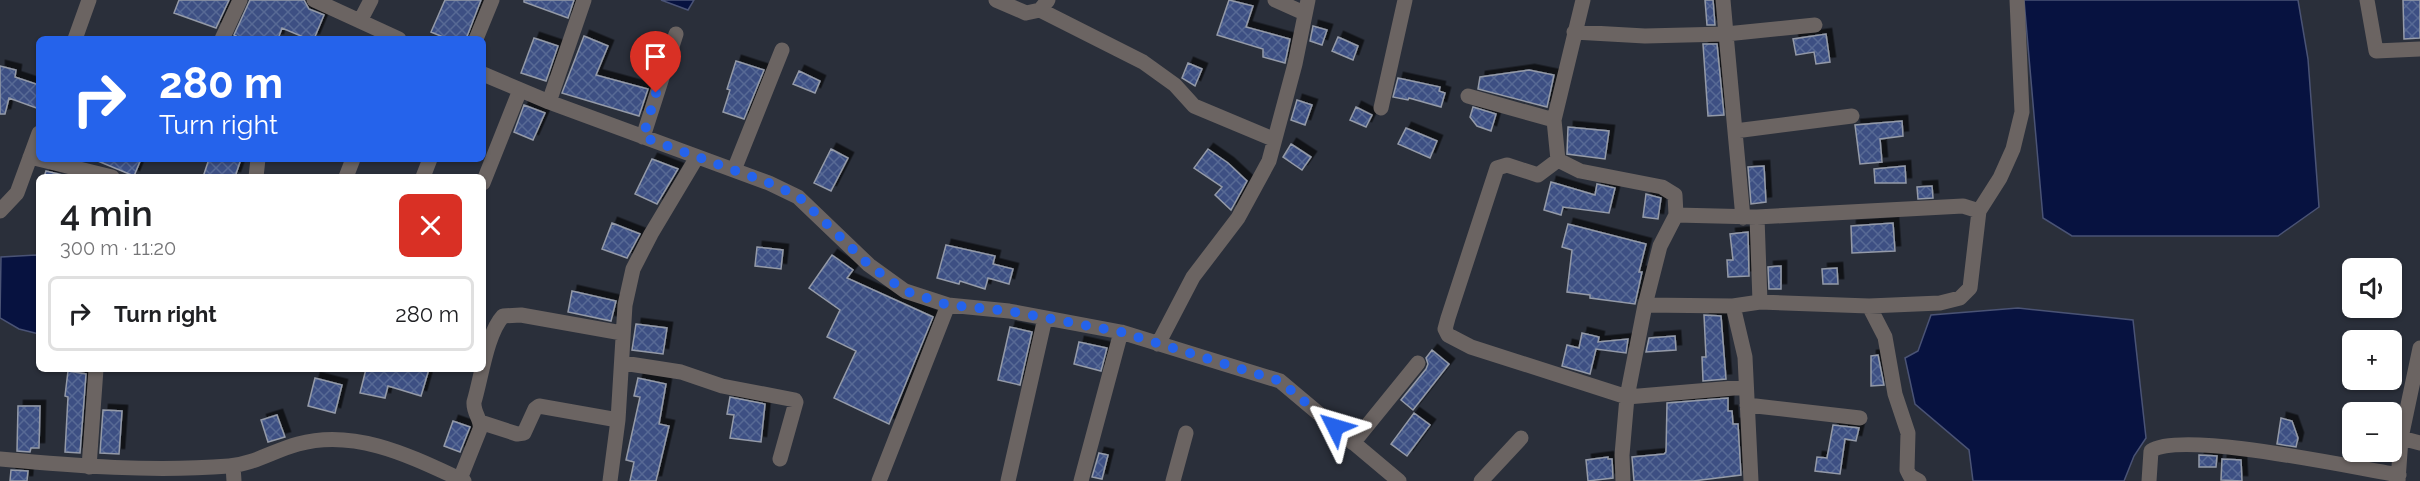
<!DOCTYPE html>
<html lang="en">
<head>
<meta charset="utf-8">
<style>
  :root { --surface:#fff; --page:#f6f6f6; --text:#202124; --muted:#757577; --line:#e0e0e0 }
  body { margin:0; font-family:Raleway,sans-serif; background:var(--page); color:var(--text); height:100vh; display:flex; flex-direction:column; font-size:22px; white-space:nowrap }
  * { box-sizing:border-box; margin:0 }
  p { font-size:20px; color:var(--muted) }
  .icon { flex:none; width:33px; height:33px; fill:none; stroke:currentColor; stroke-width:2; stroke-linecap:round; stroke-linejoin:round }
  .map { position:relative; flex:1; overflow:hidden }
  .side { position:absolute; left:36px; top:174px; width:450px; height:198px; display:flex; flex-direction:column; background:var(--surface); border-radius:9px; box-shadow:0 2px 4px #0004 }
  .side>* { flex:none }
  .top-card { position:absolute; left:36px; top:36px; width:450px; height:126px; border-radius:9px; box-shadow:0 2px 4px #0004; background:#2563eb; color:#fff; overflow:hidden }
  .controls { position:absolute; left:2342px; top:258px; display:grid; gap:12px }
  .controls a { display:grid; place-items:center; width:60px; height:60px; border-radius:9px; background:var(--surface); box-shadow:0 2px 4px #0004; font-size:30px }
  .pin { position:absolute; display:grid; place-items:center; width:51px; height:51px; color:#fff; margin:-62px -26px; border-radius:50% 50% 50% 0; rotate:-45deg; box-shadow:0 0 6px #0007 }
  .pin .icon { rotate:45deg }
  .me { position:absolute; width:66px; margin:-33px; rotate:310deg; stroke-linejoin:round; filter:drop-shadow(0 0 4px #0008) }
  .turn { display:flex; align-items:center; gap:21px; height:126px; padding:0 24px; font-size:27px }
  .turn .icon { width:78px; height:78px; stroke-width:2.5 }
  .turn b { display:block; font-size:42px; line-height:51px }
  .round { display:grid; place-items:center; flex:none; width:63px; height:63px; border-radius:9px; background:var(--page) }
  .headline { display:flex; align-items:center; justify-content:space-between; height:102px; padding:0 24px }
  h1 { font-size:36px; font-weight:600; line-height:45px }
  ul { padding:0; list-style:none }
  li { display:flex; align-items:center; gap:18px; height:75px; margin:0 12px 9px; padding:0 12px; border:3px solid var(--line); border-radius:9px }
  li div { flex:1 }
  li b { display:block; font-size:22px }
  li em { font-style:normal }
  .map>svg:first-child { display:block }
  .water { fill:#071240; stroke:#4a5375; stroke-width:1.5 }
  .building { fill:url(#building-cross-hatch); stroke:#949aa8; stroke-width:1.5; filter:url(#shadow) }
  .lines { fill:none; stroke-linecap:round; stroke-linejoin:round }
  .minor { stroke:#6b6462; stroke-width:15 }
  .route { stroke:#2563eb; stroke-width:10; stroke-dasharray:0 18 }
</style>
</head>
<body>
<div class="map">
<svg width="2420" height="481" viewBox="0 0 2420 481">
  <defs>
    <pattern id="building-cross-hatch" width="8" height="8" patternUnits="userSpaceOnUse" patternTransform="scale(1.5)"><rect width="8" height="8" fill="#3c5083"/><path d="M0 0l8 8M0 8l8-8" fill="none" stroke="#586995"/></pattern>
    <filter id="shadow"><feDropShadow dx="5.5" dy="-5.5" stdDeviation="0" flood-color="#0009"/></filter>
  </defs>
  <rect width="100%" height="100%" fill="#2a2f3a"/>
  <path class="water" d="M661 0H694L688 10Z
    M2024 0H2298L2308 59 2319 207 2278 236H2072L2043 218Z
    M36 255 39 256V334L19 329 0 318 1 257Z
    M2018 308 2133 320 2146 438 2134 456 2124 481H1973L1969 450 1915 404 1905 358 1918 351 1931 315Z"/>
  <path class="building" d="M179 0H229L216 28 174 13Z
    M250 0H304L309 9 324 15 314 39H308L282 28 278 39H235L236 36 234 35Z
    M445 0H481L466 39H448L431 32Z
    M524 0H574L568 18 524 2Z
    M1229 0 1253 6 1246 27 1290 39 1285 63 1263 57V49L1217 35Z
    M1705 0H1713L1715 25H1707Z
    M2403 0H2420V38L2404 39Z
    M1313 26 1327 30 1322 45 1310 41Z
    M1826 34 1830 62 1816 64 1814 52 1796 55 1793 39Z
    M584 36 608 46 596 75 648 89 639 116 562 93Z
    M1338 37 1358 46 1353 60 1332 51Z
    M534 38 558 46 546 81 521 73Z
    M1703 44H1717L1724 115 1708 116Z
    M736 61 764 70 744 119 723 112 730 90 727 89Z
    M1188 63 1202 69 1195 86 1182 78Z
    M0 66 16 70 15 77 39 85V109L9 98 5 114H0Z
    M1529 70 1554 75 1547 107 1478 89 1480 77Z
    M799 71 820 81 815 93 793 84Z
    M1398 78 1440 87 1439 91 1445 93 1441 107 1409 98 1408 100 1393 97Z
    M1297 100 1312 105 1305 125 1291 120Z
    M524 105 545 113 533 140 514 132Z
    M1356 107 1372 115 1366 127 1350 120Z
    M1473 107 1496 114 1491 131 1477 126 1470 117Z
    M1902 121 1903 136 1880 139 1882 162 1860 164 1855 125Z
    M1568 127 1609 131 1605 159 1567 154Z
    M1406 128 1437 141 1430 158 1398 144Z
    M1291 144 1311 157 1302 170 1283 157Z
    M831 149 848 158 831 191 814 183Z
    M1208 149 1228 163 1247 181 1231 210 1215 195 1222 187 1194 168Z
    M93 159H141L134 176Z
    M209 159H241L235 177H203Z
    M652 159 678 169 657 204 635 194Z
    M1764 166 1766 202 1751 204 1748 167Z
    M1905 166 1906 183H1875L1874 169Z
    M46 171 71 177H44Z
    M1551 182 1595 195 1597 184 1615 188 1609 213 1563 207 1561 215 1544 210Z
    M1932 186 1933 198 1918 199 1917 187Z
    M1646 194 1661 198 1658 219 1643 217Z
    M612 223 640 234 627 258 602 249Z
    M1893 223 1895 251 1852 253 1851 226Z
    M1568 224 1646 244 1639 272H1642L1635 304 1590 298V295L1567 292 1572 250 1562 247Z
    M1748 232 1749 276 1728 277 1727 260H1733L1730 234Z
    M946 245 995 256 993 264 1013 269 1009 284 988 278 985 289 960 281 959 284 937 278Z
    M757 247 783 250 781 269 755 266Z
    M832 255 853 270 847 278 933 317 889 424 834 398 856 351 827 337 840 310 809 288Z
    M1781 266V289H1769L1768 267Z
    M1837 268 1838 284H1823L1822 269Z
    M572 291 616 301 611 321 568 312Z
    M1704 315 1721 316 1726 379 1703 381 1702 357H1706Z
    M636 324 667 328 663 354 632 350Z
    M1010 327 1032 332 1020 385 998 380Z
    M1582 333 1599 337 1598 342 1628 339 1626 353 1596 349 1590 374 1562 366 1567 345 1579 348Z
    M1675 336 1676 350 1646 352 1649 338Z
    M1079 342 1107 348 1101 371 1074 364Z
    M1432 350 1449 364 1413 410 1401 400 1426 369 1428 364 1426 358Z
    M1878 355 1884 385 1871 386V356Z
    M366 369H429L421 396 388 386 385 398 360 393Z
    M68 371 86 374 80 453 65 452 68 397 65 396Z
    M315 378 342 385 335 413 308 406Z
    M638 378 666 384 659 424 669 426 656 481H630L634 462 626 460 640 397 634 396Z
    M730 397 765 404 761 442 730 438 734 415 727 414Z
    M1728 398V411H1732L1733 424H1738L1741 475 1693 481H1634L1632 457 1664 454 1666 452 1667 403Z
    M18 406H40L39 448H31L30 452 17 451Z
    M103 410 122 411 119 454 100 453Z
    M1414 413 1430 425 1407 456 1391 444Z
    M277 415 285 437 268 442 261 420Z
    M2281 418 2292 421 2298 438 2296 447 2277 444Z
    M453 421 470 427 460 452 444 446Z
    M1833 425 1859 428 1856 441 1845 439 1840 474 1815 471 1817 457 1827 458Z
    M1099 453 1108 455 1102 479 1092 477Z
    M2199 455 2217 456 2216 467H2199Z
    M1608 457V459H1612L1613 478 1588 481 1586 460Z
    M2222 459 2241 460 2242 481 2221 480Z
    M11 470 28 471 27 481H10Z"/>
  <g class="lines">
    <path class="minor" d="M314 0 399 39
      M996 0 1026 13 1040 10 1048 0
      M1275 0 1304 13
      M1583 0 1554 120 1558 160 1580 171 1662 187 1675 195 1676 215 1660 246 1645 305 1627 397 1622 455 1623 481
      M1723 0 1726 34 1815 25
      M2367 0 2376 51 2420 49
      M1040 10 1143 62 1175 85 1194 106 1273 139
      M360 21 371 0
      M1574 32 1645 36 1726 34 1743 218
      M75 39 89 0
      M222 39 240 0
      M476 39 492 0
      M483 74 549 102 769 183 798 197 869 265 905 291 948 305 1009 311 1121 332 1280 381 1399 481
      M1468 96 1554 120
      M549 102 584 0
      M1381 108 1405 0
      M1735 131 1852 116
      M643 137 676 34
      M30 157 112 177
      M1558 160 1538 175 1507 165 1497 168 1448 318 1445 329 1448 335 1471 347 1627 397 1746 387
      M734 170 782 50
      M256 177 258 159
      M346 177 353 159
      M423 177 430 159
      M483 183 520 90
      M0 211 17 193 39 133
      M1676 215 1757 217 1760 302
      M1757 217 1963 206 1979 211
      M1645 305 1733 306 1760 302 1869 306 1940 303 1960 298 1970 288 1979 211 2000 178 2013 149 2022 112 2017 0
      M1733 306 1745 357 1751 481
      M1869 306 1885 337 1895 394 1908 433 1907 470 1910 476 1919 481
      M1158 344 1193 277 1238 218 1269 161 1295 64 1308 0
      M623 363 681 372 722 386 795 400 796 402 780 459
      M1747 405 1860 418
      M480 422 517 434 524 433 535 409 539 406 618 420
      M2401 438 2420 443
      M1353 443 1418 363
      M0 459C76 466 152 472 229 466 254 464 275 450 298 444 356 428 412 457 464 481
      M233 466 234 481
      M89 467 96 369
      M460 479 480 429C482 420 473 413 474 402 481 379 487 333 503 316L521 315 622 333
      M610 481 618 420 625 305 633 269 651 234 697 157
      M879 481 948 305
      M1008 481 1045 318
      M1081 481 1121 332
      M1173 481 1186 433
      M1481 481 1521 438
      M2149 481 2151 451C2182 430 2355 468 2399 475
      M2398 481 2401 438 2420 348"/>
  </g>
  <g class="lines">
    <path class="route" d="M656 93 643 137 769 183 798 196 869 265 905 291 948 305 1009 311 1121 332 1280 381 1335 427"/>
  </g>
</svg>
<div class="controls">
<a><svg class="icon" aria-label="sound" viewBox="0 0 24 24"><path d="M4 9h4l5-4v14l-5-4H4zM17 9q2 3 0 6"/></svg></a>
<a>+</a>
<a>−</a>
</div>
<div class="pin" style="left:656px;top:93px;background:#d93025"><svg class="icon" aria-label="arrive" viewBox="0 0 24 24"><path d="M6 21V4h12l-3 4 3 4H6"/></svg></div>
<svg class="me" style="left:1335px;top:427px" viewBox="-20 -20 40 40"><path d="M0-17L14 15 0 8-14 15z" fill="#2563eb" stroke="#fff" stroke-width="4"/></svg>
<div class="top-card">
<div class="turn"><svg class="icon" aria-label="right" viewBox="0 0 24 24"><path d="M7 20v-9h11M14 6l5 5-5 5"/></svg><div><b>280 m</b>Turn right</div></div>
</div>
<section class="side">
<div class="headline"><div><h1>4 min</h1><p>300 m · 11:20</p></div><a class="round" style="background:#d93025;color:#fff"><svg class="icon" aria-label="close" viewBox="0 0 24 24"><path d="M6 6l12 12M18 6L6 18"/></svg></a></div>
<ul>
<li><svg class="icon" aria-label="right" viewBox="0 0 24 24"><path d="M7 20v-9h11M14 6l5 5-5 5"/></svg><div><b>Turn right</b></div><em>280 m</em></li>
</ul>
</section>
</div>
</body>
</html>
